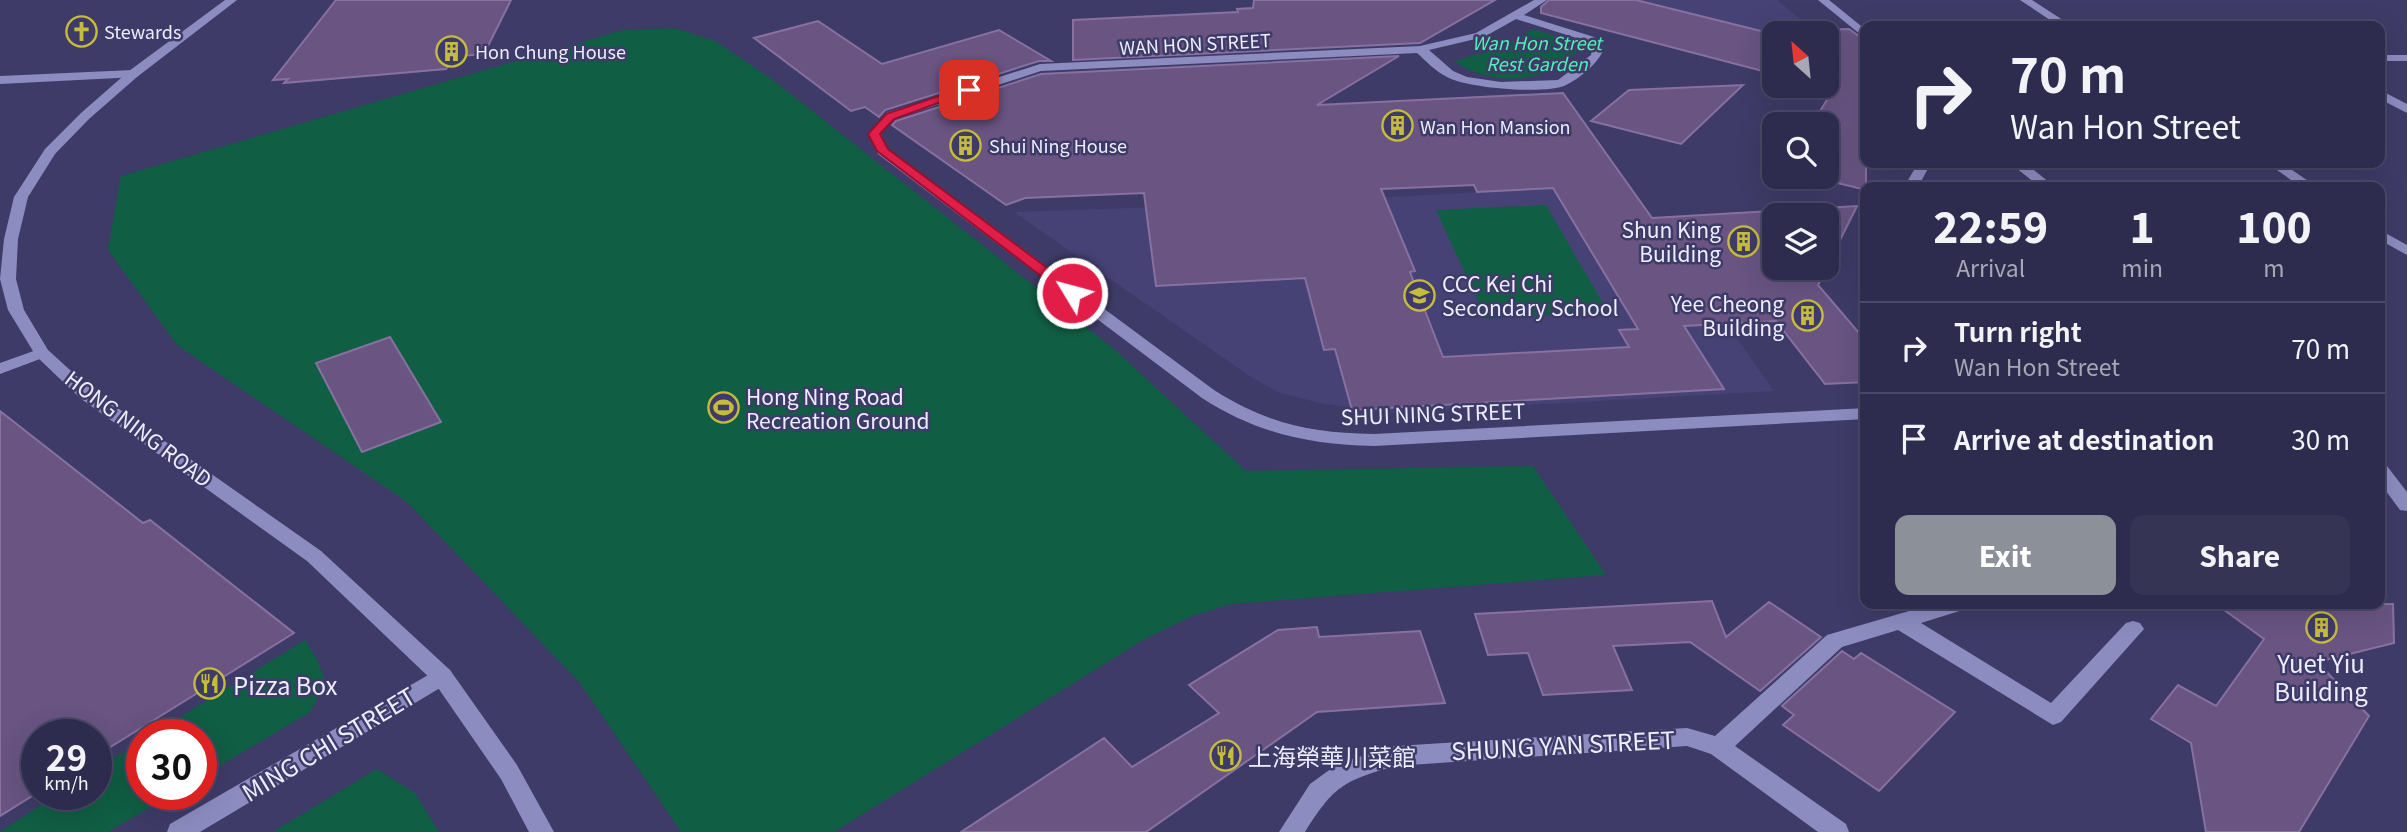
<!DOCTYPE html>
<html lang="en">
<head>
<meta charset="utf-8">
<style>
  :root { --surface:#2e2c4e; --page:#363455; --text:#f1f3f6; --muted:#a7a7b6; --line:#494866; --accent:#8c9099 }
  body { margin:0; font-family:Georgia,"Noto Sans TC",serif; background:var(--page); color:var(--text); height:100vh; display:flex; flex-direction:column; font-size:26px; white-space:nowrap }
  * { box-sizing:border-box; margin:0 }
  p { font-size:23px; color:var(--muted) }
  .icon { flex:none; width:38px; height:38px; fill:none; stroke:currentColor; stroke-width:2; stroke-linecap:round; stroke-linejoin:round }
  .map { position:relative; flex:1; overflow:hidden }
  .sheet { position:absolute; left:1860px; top:182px; width:525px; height:427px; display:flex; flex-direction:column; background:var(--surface); border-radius:14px; box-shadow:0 7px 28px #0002,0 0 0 2px var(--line) }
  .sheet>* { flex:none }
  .guide { position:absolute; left:1860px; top:21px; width:525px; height:147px; border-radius:14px; box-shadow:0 7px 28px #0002,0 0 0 2px var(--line); background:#2e2c4e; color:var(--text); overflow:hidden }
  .needle { width:46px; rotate:333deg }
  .fabs { position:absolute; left:1762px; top:21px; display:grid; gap:14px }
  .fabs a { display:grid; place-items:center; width:77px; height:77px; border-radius:14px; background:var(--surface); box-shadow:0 7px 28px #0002,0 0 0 2px var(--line); font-size:35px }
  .speed { position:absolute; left:21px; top:719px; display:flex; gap:14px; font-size:35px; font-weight:700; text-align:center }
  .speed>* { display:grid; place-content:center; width:91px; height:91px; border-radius:50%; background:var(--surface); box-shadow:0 7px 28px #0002,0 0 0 2px var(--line); line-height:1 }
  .speed small { font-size:18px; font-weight:400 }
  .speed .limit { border:10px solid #d22; background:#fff; color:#111 }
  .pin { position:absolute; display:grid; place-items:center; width:60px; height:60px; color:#fff; margin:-30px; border-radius:14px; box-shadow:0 4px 10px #0006 }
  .me { position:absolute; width:77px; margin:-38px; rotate:307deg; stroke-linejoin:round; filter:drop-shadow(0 0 5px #0008) }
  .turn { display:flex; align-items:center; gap:24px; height:147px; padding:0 35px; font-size:32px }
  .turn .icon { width:91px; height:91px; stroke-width:2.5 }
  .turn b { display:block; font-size:49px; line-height:60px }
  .eta { display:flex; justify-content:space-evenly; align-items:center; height:119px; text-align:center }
  .eta b { font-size:42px; font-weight:800; line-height:49px }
  .cta { display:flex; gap:14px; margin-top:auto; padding:14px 35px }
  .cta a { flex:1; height:80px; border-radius:14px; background:var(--accent); color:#fff; font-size:28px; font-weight:800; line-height:80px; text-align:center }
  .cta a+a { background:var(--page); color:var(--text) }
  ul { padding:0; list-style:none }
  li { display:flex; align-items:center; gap:21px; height:91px; padding:0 35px; border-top:2px solid var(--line) }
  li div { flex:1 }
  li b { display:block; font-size:26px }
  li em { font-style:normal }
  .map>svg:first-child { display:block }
  .built { fill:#464276 }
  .green { fill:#105e44 }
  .building { fill:#695482; stroke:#8671a1; stroke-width:2; fill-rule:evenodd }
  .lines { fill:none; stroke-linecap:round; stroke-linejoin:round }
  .minor { fill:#8d8cc0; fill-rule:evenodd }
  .tertiary { fill:#8d8cc0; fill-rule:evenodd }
  .secondary { fill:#8d8cc0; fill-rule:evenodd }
  .route { fill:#e11d48; stroke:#92132f; stroke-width:2 }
  .labels { text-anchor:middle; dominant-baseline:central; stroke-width:5; stroke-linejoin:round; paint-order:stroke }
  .far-poi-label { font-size:18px; fill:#ededfe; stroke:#3e3b68; text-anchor:start }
  .far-park-label { font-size:18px; font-style:italic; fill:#51f0b6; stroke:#3e3b68 }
  .far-street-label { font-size:18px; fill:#ededfe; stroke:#3e3b68 }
  .poi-label { font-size:21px; fill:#ededfe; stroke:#3e3b68; text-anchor:end }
  .street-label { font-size:21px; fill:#ededfe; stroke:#3e3b68 }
  .near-poi-label { font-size:24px; fill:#ededfe; stroke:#3e3b68; text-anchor:start }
  .near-street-label { font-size:24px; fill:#ededfe; stroke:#3e3b68 }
</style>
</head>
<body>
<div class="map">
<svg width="2407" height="832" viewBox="0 0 2407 832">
  <rect width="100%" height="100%" fill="#3e3b68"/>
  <path class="built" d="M1571 0H1777L1817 33H1774V75L1549 15Z
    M1629 184 1774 391 1387 413 1319 403 1278 392 1251 377 1014 212 1298 202Z"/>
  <path class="green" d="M675 28 715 41 773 80 1114 349 1246 471 1533 466 1606 575 1231 604 1192 616 1143 640 834 832H681L580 683 407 502 177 345 108 250 121 176 623 30Z
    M1533 29 1574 42 1579 47C1576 55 1570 58 1564 63 1535 85 1482 83 1454 61L1497 49Z
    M1546 205 1608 312 1486 319 1436 210Z
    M305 640 318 661 326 683 310 712 201 777V735H151Z
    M142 741V794L171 795 108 832H0L56 795 96 794V769Z
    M377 769 415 793 439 832H273Z"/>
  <path class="building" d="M336 0H511L484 54 461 56 458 62 450 63 446 69 284 83 288 79 273 80Z
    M1254 0H1495L1420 43 1073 60V20L1238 12 1237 9 1253 8Z
    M1549 0H1636L1765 32 1849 29 1866 41V190L1813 177H1827V124H1812L1833 90 1818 86H1827V33H1774V74L1541 13V7Z
    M818 21 882 64 999 30 1051 61H1039L885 110 879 117 865 107 851 111 754 38Z
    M1399 56 1317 105 1563 93 1652 218 1857 206 1827 266V215H1774V268H1826L1818 285 1866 341V382L1825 384 1776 321 1684 326 1724 389 1352 410 1335 349 1324 350 1305 278 1156 286 1144 193 1025 198 1006 205 892 125 896 121 1041 74ZM1474 185 1477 192 1553 188 1638 329 1619 330 1629 347 1443 357 1410 272 1415 271 1381 189Z
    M1743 85 1681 144 1591 121 1629 90Z
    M390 337 441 422 362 452 316 363Z
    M0 411 143 523 150 520 294 633 96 756V735H37V793L0 816Z
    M1712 601 1726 637 1769 602 1821 637 1760 691 1690 642 1613 646 1632 690 1543 695 1528 653 1488 655 1475 614Z
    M2216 604H2393L2394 643 2317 662 2369 716 2299 832H2206L2191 743 2151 719 2178 685 2216 706 2264 639Z
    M1317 627 1319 637 1420 631 1445 703 1317 712 1146 832H961L1104 738 1132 767 1219 713 1189 685 1278 630Z
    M1842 651 1854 659 1861 653 1955 712 1879 791 1783 725 1794 715 1782 706Z"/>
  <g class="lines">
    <path class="minor" d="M1534 0H1547L1524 15 1594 37 1604 48C1600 62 1579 79 1566 85 1546 95 1466 88 1447 77 1436 72 1426 61 1417 53L1041 71 894 119 881 134 888 149 1214 390C1268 424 1311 433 1374 434L1866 408V419L1374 446C1310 445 1256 433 1202 398L878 154 868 134 886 113 1040 64 1420 46 1476 33ZM1516 19 1586 41 1592 48 1591 55 1558 80 1501 82 1467 77 1453 71 1429 50 1484 37Z
      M1818 0H1829L1866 30V39Z
      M2380 55H2407V61H2380Z
      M2380 90 2407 104V113L2380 99Z
      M1918 163H1931L1918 187H1904Z
      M2010 163H2025L2055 187H2040Z
      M1866 273V290L1858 286V277Z
      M2380 464 2387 466 2407 492V511L2400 510 2380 483Z
      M1933 604H1969L1966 609 1921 623 2051 703 2126 623 2133 621 2140 623 2144 629 2061 722 2053 725 1898 630 1842 647 1735 746 1846 824 1849 832H1818L1711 754 1687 746 1395 766C1343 781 1334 786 1305 832H1279L1310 784 1339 763 1395 746 1687 728 1715 736 1827 635Z
      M442 667 450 670 453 676 450 682 200 832H167L170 824Z"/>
    <path class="tertiary" d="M133 70 139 74 137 77 0 84V76Z
      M42 348 50 353 48 356 0 374V363Z"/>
    <path class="secondary" d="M225 0H237L137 77 89 119 55 154 28 197 18 239 16 279 24 310 48 350 92 390 321 551 450 670 517 765 554 832H529L501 779 434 682 307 561 80 398 36 356 8 310 0 279 4 239 14 197 45 149 81 113 129 71Z
      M2020 0H2032L2072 26H2059Z
      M2267 163H2282L2317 187H2301Z
      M2380 230 2407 245V255L2380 240Z"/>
  </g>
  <path class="route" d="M965 87 974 90 894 119 880 134 888 149 1077 290V296H1067L877 151 868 134 886 114Z"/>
  <defs>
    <symbol id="church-ring" viewBox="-11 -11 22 22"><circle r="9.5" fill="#3e3b68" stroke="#c6bc3c" stroke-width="1.5"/><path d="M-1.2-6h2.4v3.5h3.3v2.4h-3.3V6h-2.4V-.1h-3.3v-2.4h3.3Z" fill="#c6bc3c"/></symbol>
    <symbol id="building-ring" viewBox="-11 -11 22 22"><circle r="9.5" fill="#3e3b68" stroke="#c6bc3c" stroke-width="1.5"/><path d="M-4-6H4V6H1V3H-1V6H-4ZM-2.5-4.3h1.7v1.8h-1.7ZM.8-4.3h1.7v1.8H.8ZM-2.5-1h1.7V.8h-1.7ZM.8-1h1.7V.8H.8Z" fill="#c6bc3c"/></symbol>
    <symbol id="school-ring" viewBox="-11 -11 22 22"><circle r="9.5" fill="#3e3b68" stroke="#c6bc3c" stroke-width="1.5"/><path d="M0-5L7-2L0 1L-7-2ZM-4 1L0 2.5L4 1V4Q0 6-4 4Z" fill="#c6bc3c"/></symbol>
    <symbol id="stadium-ring" viewBox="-11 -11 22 22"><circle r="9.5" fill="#3e3b68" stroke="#c6bc3c" stroke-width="1.5"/><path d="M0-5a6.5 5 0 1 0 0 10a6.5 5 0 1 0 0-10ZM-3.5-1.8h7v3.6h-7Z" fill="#c6bc3c"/></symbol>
    <symbol id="restaurant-ring" viewBox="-11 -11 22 22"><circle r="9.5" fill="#3e3b68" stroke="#c6bc3c" stroke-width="1.5"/><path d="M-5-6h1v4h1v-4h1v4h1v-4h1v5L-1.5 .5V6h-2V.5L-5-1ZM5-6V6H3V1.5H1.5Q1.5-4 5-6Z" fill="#c6bc3c"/></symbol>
  </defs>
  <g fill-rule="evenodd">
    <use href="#church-ring" x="64" y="14" width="35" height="35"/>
    <use href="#building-ring" x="434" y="34" width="35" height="35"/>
    <use href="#building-ring" x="1380" y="108" width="35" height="35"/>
    <use href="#building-ring" x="948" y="128" width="35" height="35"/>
    <use href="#building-ring" x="1726" y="224" width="35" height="35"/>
    <use href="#school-ring" x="1402" y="278" width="35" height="35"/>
    <use href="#building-ring" x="1790" y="298" width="35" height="35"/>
    <use href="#stadium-ring" x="706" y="390" width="35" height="35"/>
    <use href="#building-ring" x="2304" y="610" width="35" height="35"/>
    <use href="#restaurant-ring" x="192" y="666" width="35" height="35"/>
    <use href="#restaurant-ring" x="1208" y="738" width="35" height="35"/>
  </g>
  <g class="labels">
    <g class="far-poi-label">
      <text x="104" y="31">Stewards</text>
      <text x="475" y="51">Hon Chung House</text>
      <text x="1420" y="126">Wan Hon Mansion</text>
      <text x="989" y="145">Shui Ning House</text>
    </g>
    <g class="far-park-label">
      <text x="1537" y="42">Wan Hon Street<tspan x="1537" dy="21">Rest Garden</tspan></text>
    </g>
    <g class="far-street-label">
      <text transform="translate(1195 43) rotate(-3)">WAN HON STREET</text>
    </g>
    <g class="poi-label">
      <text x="1721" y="229">Shun King<tspan x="1721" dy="24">Building</tspan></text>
      <text x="1442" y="283" text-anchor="start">CCC Kei Chi<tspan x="1442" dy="24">Secondary School</tspan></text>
      <text x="1784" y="303">Yee Cheong<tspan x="1784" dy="24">Building</tspan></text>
      <text x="746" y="396" text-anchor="start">Hong Ning Road<tspan x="746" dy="24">Recreation Ground</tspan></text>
    </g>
    <g class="street-label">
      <text transform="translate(1433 413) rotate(-2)">SHUI NING STREET</text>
      <text transform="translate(139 428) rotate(37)">HONG NING ROAD</text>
    </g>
    <g class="near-poi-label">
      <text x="2321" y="662" text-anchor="middle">Yuet Yiu<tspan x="2321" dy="28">Building</tspan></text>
      <text x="233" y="684">Pizza Box</text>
      <text x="1248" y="755">上海榮華川菜館</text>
    </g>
    <g class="near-street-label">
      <text transform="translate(328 743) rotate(-31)">MING CHI STREET</text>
      <text transform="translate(1563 744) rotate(-3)">SHUNG YAN STREET</text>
    </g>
  </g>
</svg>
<div class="fabs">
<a><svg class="needle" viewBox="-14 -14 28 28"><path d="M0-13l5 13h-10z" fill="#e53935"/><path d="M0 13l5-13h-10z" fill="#a7a7b6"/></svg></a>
<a><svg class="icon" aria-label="search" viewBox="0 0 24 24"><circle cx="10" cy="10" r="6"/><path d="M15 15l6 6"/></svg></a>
<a><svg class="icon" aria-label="layers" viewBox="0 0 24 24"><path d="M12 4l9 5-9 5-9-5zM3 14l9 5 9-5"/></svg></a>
</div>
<div class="speed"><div>29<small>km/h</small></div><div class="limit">30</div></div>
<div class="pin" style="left:969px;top:90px;background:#d93025"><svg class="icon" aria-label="arrive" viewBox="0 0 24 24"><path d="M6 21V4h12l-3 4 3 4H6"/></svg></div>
<svg class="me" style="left:1072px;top:293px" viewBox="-20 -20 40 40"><circle r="17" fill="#e11d48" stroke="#fff" stroke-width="3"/><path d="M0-11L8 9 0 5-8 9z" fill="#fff"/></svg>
<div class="guide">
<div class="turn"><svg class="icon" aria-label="right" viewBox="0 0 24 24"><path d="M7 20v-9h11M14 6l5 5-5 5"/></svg><div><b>70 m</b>Wan Hon Street</div></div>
</div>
<section class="sheet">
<div class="eta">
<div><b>22:59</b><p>Arrival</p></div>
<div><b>1</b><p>min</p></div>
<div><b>100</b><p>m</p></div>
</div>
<ul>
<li><svg class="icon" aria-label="right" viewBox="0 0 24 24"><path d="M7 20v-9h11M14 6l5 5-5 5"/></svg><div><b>Turn right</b><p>Wan Hon Street</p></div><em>70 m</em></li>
<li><svg class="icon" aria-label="arrive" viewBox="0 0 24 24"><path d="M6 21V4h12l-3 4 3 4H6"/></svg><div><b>Arrive at destination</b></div><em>30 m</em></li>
</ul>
<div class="cta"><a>Exit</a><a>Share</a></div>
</section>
</div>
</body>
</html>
